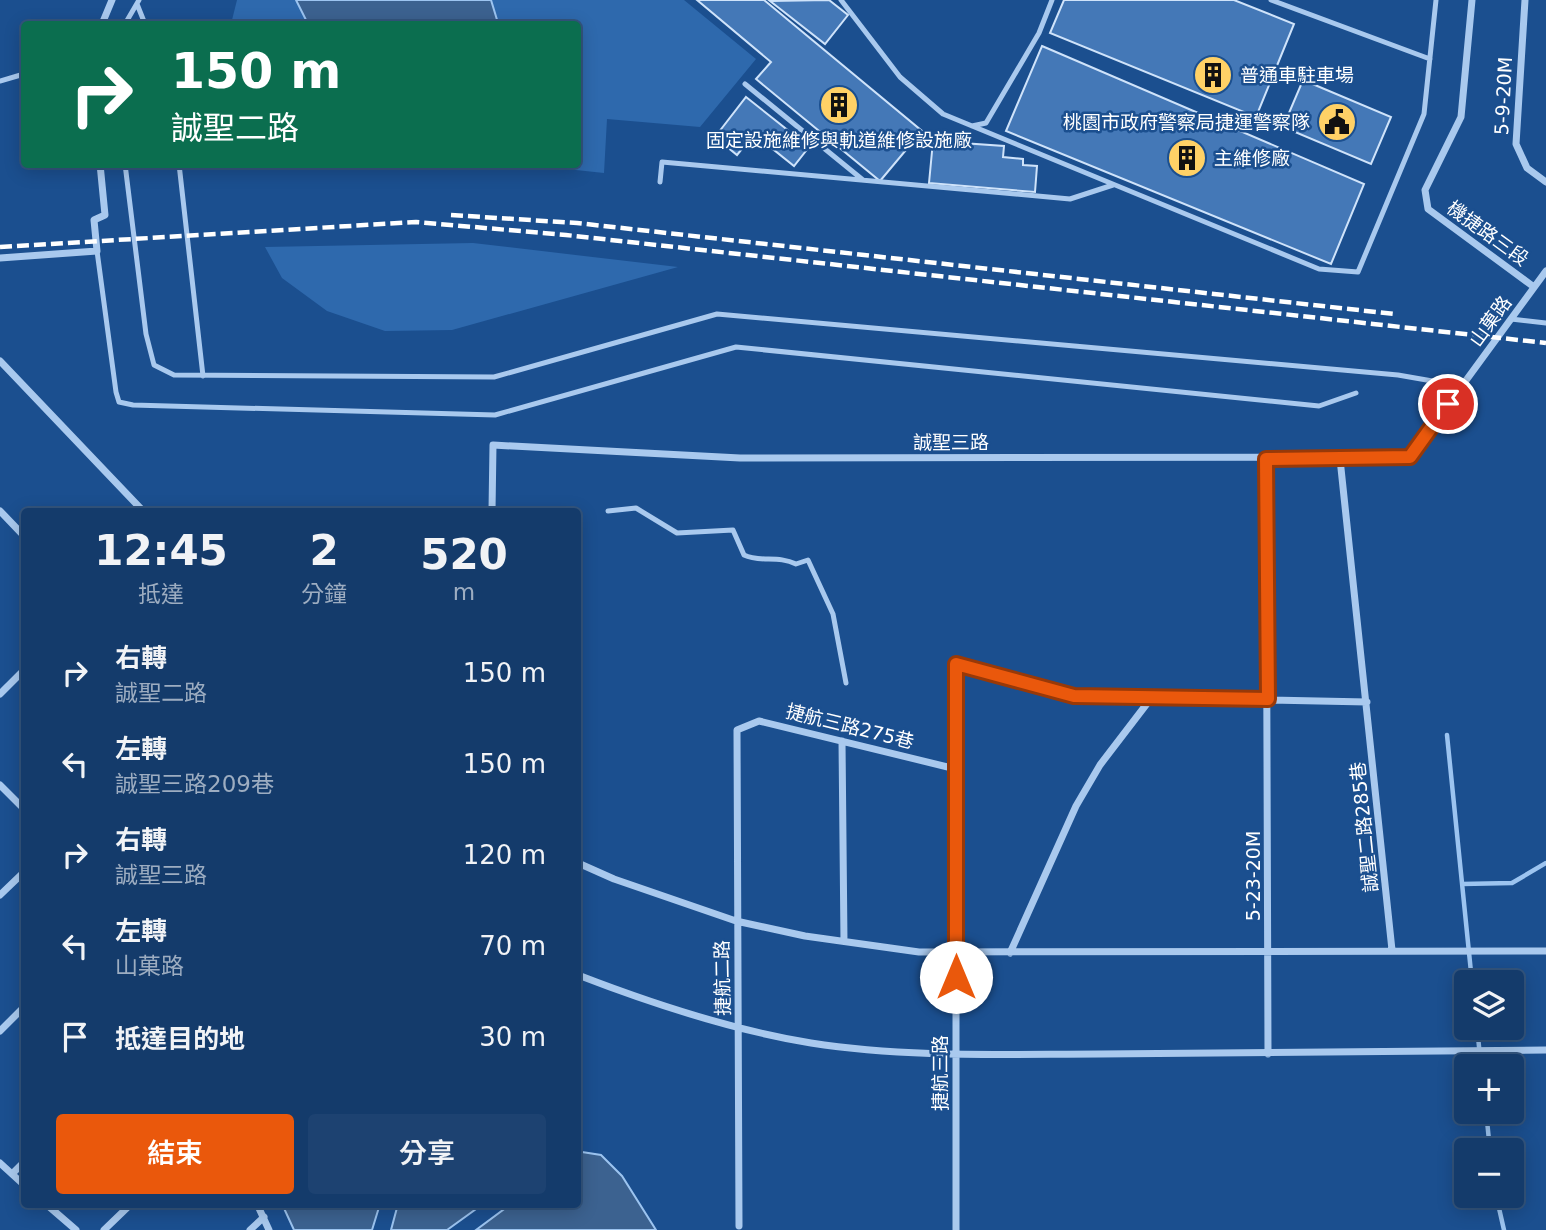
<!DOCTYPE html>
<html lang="zh-TW">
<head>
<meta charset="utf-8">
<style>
  :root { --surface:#143b6b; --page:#1d4271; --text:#f1f3f6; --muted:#9dadc1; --line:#33557e; --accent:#ea580c }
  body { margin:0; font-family:"DejaVu Sans","Noto Sans TC",sans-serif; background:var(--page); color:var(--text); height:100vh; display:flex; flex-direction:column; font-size:26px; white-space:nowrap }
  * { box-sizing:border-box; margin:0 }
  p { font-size:23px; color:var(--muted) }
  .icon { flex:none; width:38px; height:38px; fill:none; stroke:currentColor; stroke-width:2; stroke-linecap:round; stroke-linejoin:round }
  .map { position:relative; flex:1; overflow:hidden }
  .details { position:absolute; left:21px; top:508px; width:560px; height:700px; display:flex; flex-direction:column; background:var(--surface); border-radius:7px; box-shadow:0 4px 18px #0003,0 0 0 2px var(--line) }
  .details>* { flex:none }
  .hud { position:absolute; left:21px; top:21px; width:560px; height:147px; border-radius:7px; box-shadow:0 4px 18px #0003,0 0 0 2px var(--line); background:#0b6e4f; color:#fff; overflow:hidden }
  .controls { position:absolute; left:1454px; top:970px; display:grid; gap:14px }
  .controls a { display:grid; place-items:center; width:70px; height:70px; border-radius:7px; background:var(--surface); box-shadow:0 4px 18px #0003,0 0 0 2px var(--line); font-size:35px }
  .pin { position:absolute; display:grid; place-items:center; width:60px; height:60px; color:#fff; margin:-30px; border:4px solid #fff; border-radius:50%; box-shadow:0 2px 7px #0007 }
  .me { position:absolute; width:77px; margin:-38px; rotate:0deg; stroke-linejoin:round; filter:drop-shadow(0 0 5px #0008) }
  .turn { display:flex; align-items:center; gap:24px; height:147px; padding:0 35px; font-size:32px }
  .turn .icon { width:91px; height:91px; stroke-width:2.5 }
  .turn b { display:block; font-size:49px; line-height:60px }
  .eta { display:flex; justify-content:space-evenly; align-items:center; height:119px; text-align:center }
  .eta b { font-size:42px; font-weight:600; line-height:49px }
  .primary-button { display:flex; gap:14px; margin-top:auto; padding:14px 35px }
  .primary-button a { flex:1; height:80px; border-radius:7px; background:var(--accent); color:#fff; font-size:28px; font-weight:600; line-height:80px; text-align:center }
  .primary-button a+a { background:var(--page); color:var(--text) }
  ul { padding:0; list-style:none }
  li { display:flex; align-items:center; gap:21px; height:91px; padding:0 35px }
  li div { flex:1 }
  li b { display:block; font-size:26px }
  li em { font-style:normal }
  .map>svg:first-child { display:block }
  .green { fill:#2e69ad }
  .water { fill:#3c6290; stroke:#9cc4f0; stroke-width:2 }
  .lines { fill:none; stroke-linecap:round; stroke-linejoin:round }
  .stream { stroke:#9cc4f0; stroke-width:4.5 }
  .building { fill:#4478b7; stroke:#cfe3fa; stroke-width:2 }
  .lane { stroke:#a9c9ee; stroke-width:5 }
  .street { stroke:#a9c9ee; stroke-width:7 }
  .rail { stroke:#fff; stroke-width:4.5; stroke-dasharray:12 5; stroke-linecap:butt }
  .route-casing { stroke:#983908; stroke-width:18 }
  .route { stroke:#ea580c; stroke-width:12 }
  .labels { text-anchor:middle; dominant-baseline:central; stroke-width:5; stroke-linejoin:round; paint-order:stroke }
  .poi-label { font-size:19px; fill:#fff; stroke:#1b4f8f; text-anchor:start }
  .street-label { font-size:19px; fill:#fff; stroke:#1b4f8f }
</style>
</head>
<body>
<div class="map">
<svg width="1546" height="1230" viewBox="0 0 1546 1230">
  <rect width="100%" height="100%" fill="#1b4f8f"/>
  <path class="green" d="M237 0H684L756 59 700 127 607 119 604 173 529 165 578 164V24H231Z
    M473 243 678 267 452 330 385 331 327 311 282 278 265 247Z"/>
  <path class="water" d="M296 0H491L498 23 308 24Z
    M582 1152 601 1155 622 1176 656 1230H476L511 1204H578V1155Z
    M282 1204H380L372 1230H294Z
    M398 1204H483L447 1230H391Z"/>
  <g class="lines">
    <path class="stream" d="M1447 735 1472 982
      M1462 884 1512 883 1546 863
      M1477 1027 1481 1066
      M1486 1111 1490 1150
      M1496 1195 1504 1230"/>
  </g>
  <path class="building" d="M697 0H764L922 131 880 181 756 79 771 62Z
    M829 0 848 15 825 44 770 1Z
    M1064 0H1234L1294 24 1256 117 1050 33Z
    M1042 46 1364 184 1331 264 1006 131Z
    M1303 80 1391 117 1371 164 1283 127Z
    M746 97 809 147 794 166 754 134 737 155 715 137Z
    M933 141 1004 146 1003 157 1023 159V165L1037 166 1035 192 929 183Z"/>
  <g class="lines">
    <path class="lane" d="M841 0 900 77 943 114 1319 269 1358 272 1424 114 1436 0
      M1271 0 1430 59
      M137 4 145 24
      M125 24 139 0
      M0 81 24 74
      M745 84 863 180
      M972 126 986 123 1039 33 1052 0
      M125 164 146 334 154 365 174 375 494 377 717 314 1398 375 1461 386
      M179 164 203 376
      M660 182 662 162 1070 199 1113 185
      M97 251 116 392 119 402 133 405 495 415 736 347 1319 406 1356 393
      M1511 319 1546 323
      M608 511 636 508 677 533 733 530 744 555C760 563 778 555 796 564L808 560 833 614 846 683"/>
    <path class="street" d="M1472 0 1461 117 1425 190 1428 209 1534 287
      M1525 0 1516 144 1527 168 1546 182
      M102 24 112 0
      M0 258 97 251 94 220 105 215 100 164
      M0 361 143 511
      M1266 459 1268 1054
      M1340 459 1392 950
      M0 511 24 536
      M492 511 493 445 740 458 1410 457 1546 271
      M0 694 24 670
      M842 741 844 941
      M0 785 24 809
      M578 863 614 879 736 921 805 936 919 952 1546 951
      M0 895 24 872
      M1010 953 1076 806 1100 765 1152 697
      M578 975C653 1004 731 1030 811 1043 906 1058 1005 1054 1101 1054 1250 1054 1398 1052 1546 1050
      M0 1031 24 1007
      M0 1163 24 1185
      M12 1174 24 1162
      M46 1204 76 1230
      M257 1204 269 1230
      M739 1226 737 730 759 721 956 769
      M104 1230 131 1204
      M250 1230 264 1217
      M956 1230V664L1074 696 1367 702"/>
    <path class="rail" d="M451 215 577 223 1394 314
      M0 247 416 222 566 235 1546 343"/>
  </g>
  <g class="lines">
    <defs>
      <path id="route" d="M956 977V664L1074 696 1268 699 1266 459 1410 457 1448 404"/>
    </defs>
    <use href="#route" class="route-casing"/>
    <use href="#route" class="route"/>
  </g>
  <defs>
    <symbol id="building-disc" viewBox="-11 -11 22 22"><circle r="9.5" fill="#ffd166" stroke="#1b4f8f"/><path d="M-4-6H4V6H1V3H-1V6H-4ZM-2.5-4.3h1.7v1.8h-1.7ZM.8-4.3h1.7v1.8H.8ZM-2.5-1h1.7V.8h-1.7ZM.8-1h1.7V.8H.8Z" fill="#111"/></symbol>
    <symbol id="civic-disc" viewBox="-11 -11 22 22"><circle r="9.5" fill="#ffd166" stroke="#1b4f8f"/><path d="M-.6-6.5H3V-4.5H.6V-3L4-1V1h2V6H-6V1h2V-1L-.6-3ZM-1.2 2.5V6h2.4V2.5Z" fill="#111"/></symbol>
  </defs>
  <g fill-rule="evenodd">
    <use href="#building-disc" x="1191" y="53" width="44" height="44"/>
    <use href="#building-disc" x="817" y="83" width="44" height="44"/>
    <use href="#civic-disc" x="1315" y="100" width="44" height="44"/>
    <use href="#building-disc" x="1165" y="136" width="44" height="44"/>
  </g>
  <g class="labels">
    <g class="poi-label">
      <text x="1240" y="75">普通車駐車場</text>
      <text x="1310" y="122" text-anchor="end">桃園市政府警察局捷運警察隊</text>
      <text x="839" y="140" text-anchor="middle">固定設施維修與軌道維修設施廠</text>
      <text x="1214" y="158">主維修廠</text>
    </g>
    <g class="street-label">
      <text transform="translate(1503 96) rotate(-87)">5-9-20M</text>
      <text transform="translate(1488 233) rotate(36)">機捷路三段</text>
      <text transform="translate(1490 321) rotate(-54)">山菓路</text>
      <text x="951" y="442">誠聖三路</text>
      <text transform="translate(850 726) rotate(14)">捷航三路275巷</text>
      <text transform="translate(1364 827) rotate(-96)">誠聖二路285巷</text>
      <text transform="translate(1253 876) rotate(-90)">5-23-20M</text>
      <text transform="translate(722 978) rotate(-91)">捷航二路</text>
      <text transform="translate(940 1073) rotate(-90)">捷航三路</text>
    </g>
  </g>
</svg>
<div class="controls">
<a><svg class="icon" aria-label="layers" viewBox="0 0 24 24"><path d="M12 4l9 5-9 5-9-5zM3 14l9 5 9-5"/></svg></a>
<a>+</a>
<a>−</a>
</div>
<div class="pin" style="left:1448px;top:404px;background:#d93025"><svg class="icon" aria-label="arrive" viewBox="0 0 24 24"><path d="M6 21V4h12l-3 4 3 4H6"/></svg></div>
<svg class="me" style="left:956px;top:977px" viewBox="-20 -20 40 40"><circle r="19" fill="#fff"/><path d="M0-13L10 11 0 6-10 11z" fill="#ea580c"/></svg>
<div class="hud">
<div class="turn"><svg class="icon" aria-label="right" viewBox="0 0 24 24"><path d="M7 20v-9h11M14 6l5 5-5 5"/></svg><div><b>150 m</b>誠聖二路</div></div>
</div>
<section class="details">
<div class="eta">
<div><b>12:45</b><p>抵達</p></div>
<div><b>2</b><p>分鐘</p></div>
<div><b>520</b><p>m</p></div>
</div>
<ul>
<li><svg class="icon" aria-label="right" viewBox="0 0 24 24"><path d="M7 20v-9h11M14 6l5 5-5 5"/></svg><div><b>右轉</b><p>誠聖二路</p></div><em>150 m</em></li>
<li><svg class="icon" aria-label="left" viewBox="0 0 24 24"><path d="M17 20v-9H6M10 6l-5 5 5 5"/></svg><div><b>左轉</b><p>誠聖三路209巷</p></div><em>150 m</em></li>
<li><svg class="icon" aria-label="right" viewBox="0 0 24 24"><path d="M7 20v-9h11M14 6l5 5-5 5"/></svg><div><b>右轉</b><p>誠聖三路</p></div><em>120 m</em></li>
<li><svg class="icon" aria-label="left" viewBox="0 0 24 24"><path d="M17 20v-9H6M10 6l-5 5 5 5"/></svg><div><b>左轉</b><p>山菓路</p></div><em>70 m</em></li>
<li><svg class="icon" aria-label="arrive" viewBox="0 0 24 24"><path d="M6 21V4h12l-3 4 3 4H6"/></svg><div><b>抵達目的地</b></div><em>30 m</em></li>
</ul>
<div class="primary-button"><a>結束</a><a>分享</a></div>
</section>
</div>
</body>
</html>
